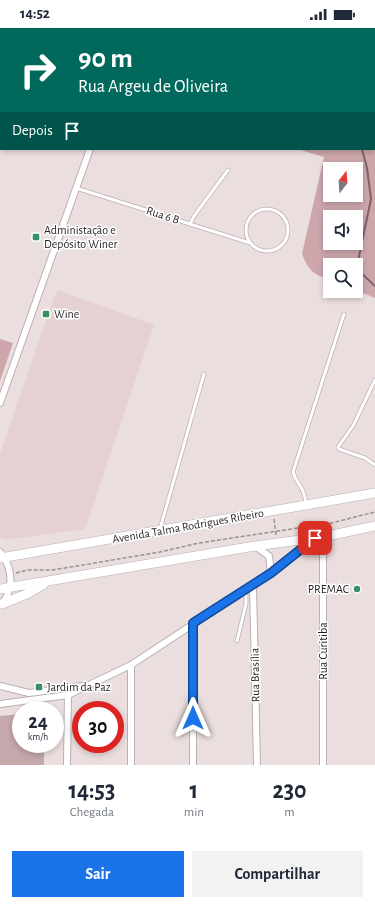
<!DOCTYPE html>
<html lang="pt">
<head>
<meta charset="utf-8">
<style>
  :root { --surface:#fff; --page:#f2f2f3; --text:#1f2937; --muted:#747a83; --accent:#1a73e8 }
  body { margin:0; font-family:"Alegreya Sans",sans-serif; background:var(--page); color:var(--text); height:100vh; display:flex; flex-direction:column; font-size:15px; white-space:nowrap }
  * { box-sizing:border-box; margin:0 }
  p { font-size:13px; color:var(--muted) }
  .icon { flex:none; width:22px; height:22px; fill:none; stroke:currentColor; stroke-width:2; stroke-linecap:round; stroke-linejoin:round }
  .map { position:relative; height:737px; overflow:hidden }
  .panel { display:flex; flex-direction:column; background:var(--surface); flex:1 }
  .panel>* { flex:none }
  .hud { position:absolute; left:0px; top:0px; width:375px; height:122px; box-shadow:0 2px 6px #0003; background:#00695c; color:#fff; overflow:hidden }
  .needle { width:26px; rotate:17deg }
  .tools { position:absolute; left:323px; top:134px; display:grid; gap:8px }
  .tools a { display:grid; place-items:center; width:40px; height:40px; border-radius:0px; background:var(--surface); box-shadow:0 2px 6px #0003; font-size:20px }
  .speed { position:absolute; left:12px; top:673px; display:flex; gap:8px; font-size:20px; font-weight:700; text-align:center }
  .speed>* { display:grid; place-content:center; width:52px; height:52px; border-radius:50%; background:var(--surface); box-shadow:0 2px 6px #0003; line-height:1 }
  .speed small { font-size:10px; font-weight:400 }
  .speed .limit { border:6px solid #d22; background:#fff; color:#111 }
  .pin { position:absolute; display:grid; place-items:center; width:34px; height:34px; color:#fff; margin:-17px; border-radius:8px; box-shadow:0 2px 6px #0006 }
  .me { position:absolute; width:44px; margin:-22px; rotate:0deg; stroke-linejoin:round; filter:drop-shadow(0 0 3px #0008) }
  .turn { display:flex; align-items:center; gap:14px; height:84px; padding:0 12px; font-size:18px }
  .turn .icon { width:52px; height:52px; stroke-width:2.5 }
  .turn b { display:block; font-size:28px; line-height:34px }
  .then { display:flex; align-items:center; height:38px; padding:0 12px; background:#0003; gap:8px; font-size:15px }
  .eta { display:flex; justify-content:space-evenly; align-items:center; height:68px; text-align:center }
  .eta b { font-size:24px; font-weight:700; line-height:28px }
  .primary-button { display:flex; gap:8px; margin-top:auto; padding:8px 12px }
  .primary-button a { flex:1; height:46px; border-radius:0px; background:var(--accent); color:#fff; font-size:16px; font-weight:700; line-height:46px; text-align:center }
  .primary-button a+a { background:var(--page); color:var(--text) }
  .status { display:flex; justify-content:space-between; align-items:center; height:28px; padding:0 20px; background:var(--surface); direction:ltr }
  .status svg { height:11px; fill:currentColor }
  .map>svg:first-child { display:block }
  .built { fill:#e5d0d2 }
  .green { fill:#c5a8ac }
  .forest { fill:#cca6ab; fill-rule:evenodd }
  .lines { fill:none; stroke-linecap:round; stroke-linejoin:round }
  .stream { stroke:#7e6367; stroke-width:2 }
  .lane-casing { stroke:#bcafb1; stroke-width:4.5 }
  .street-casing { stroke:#bcafb1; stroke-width:8 }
  .secondary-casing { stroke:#bcafb1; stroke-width:10 }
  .path { stroke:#999091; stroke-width:1.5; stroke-dasharray:4 2; stroke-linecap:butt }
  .lane { stroke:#fff; stroke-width:3 }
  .street { stroke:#fff; stroke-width:6 }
  .secondary { stroke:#fff; stroke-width:9 }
  .route-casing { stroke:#114b97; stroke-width:10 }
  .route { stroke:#1a73e8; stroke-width:7 }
  .poi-dot { fill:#378f64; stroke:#fff; stroke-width:1.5 }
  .labels { text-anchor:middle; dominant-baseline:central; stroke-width:3; stroke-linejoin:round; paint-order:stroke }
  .street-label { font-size:12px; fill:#241f20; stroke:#fff }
  .poi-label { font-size:12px; fill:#241f20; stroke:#fff; text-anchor:start }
</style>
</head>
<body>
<div class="status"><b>14:52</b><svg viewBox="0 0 49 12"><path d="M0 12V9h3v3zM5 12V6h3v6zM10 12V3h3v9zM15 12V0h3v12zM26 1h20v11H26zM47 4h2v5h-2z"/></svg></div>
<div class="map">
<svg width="375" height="737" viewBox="0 0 375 737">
  <rect width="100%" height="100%" fill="#ebdedf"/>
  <path class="built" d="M58 262 154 297 85 501 4 512 0 509V426L53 272Z"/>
  <path class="green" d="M21 686V716H44V737H0V688Z"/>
  <path class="forest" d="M295 0H375V270L356 262V237H330V252C313 246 309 243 302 226L324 129 297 121H374V1ZM330 141H356V167H330ZM330 189H356V215H330Z
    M0 311 13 315 0 353Z"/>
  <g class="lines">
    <path class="stream" d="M339 1V0
      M362 121 367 140 371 171 357 238 359 243 375 258"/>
    <defs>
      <path id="lane" d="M281 0 282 1
        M250 1 251 0
        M76 160 250 215
        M246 202a21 21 0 1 1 42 0a21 21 0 1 1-42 0Z
        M190 196 194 188 228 142
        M375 352 353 398 338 419 339 421 365 430 375 437
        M306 476C304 457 297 458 293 444L344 286
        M160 501 204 346
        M237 613 246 576V562"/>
      <path id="street" d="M131 1V0
        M0 375 90 121
        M323 509V737
        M255 518 269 528 271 545
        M0 524C13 540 14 560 2 576
        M253 557 257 737
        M131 637V737
        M0 658 29 665 83 658
        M0 676 68 667 131 637 271 545 314 511
        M67 737 68 663
        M193 737V595"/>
      <path id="secondary" d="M0 530 375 465
        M0 561 255 518 323 509 375 498
        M2 576 29 565 44 556"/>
    </defs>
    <use href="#lane" class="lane-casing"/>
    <use href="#street" class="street-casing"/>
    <use href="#secondary" class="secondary-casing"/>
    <path class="path" d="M274 491 276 507
      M16 545 28 542H52L77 538 160 524 199 515 331 495 375 484"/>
    <use href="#lane" class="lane"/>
    <use href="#street" class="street"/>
    <use href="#secondary" class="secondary"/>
  </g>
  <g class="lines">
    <defs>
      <path id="route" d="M193 690V595L271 545 315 510"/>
    </defs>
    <use href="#route" class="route-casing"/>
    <use href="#route" class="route"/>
  </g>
  <g class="poi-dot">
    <rect x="32" y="205" width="8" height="8" rx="2"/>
    <rect x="42" y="282" width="8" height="8" rx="2"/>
    <circle cx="357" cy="561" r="4"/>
    <rect x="35" y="655" width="8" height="8" rx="2"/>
  </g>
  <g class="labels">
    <g class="street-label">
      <text transform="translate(163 187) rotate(18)">Rua 6 B</text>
      <text transform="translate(188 498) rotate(-10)">Avenida Talma Rodrigues Ribeiro</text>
      <text transform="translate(323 623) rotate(-90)">Rua Curitiba</text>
      <text transform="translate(255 647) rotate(-91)">Rua Brasília</text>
    </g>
    <g class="poi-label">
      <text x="44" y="202">Administação e<tspan x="44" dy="14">Depósito Winer</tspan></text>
      <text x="54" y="286">Wine</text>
      <text x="349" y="561" text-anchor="end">PREMAC</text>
      <text x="47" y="659">Jardim da Paz</text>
    </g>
  </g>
</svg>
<div class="tools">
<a><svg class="needle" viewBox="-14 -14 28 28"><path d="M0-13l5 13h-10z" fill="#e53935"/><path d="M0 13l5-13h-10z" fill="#747a83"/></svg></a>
<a><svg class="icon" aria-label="sound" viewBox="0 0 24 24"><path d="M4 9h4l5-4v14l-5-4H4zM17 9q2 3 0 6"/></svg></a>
<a><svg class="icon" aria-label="search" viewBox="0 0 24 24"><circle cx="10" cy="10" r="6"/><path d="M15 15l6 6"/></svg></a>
</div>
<div class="speed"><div>24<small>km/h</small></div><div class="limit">30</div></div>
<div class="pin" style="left:315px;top:510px;background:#d93025"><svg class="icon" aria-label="arrive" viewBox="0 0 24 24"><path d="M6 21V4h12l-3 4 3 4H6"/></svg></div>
<svg class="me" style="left:193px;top:690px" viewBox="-20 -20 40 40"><path d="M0-17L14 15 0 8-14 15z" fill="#1a73e8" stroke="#fff" stroke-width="4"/></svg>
<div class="hud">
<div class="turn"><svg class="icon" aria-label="right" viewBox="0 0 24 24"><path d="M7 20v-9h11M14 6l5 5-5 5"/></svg><div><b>90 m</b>Rua Argeu de Oliveira</div></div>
<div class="then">Depois<svg class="icon" aria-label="arrive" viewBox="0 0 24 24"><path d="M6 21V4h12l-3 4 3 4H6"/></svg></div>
</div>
</div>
<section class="panel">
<div class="eta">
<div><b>14:53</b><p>Chegada</p></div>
<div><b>1</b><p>min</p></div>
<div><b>230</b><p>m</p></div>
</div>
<div class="primary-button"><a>Sair</a><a>Compartilhar</a></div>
</section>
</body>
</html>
